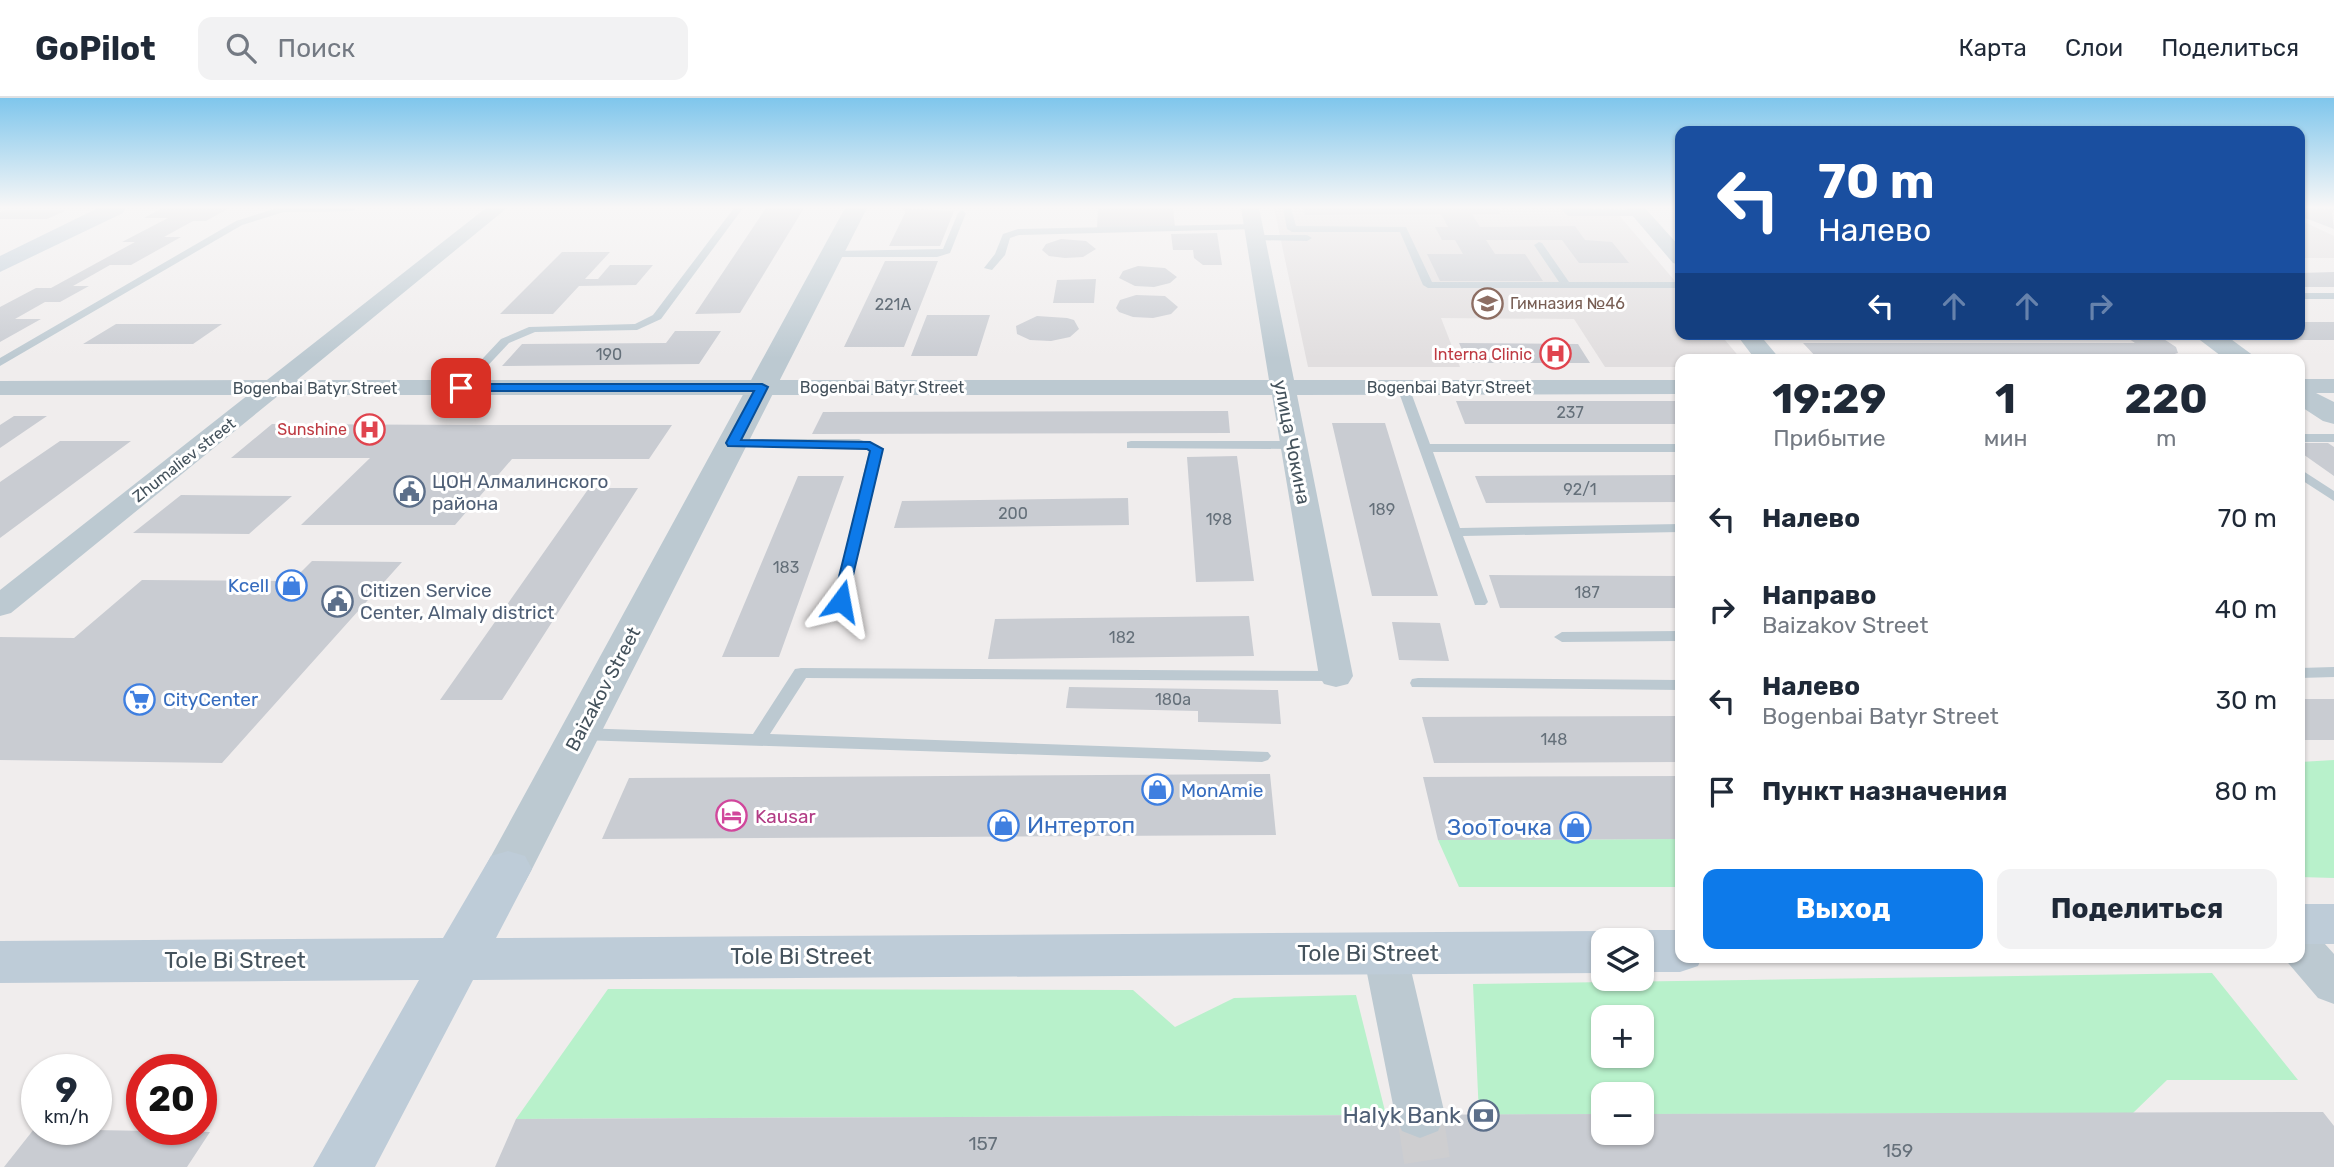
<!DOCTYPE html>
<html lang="ru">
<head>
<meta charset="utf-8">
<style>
  :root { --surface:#fff; --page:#f2f2f3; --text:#1f2937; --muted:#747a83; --line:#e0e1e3; --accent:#0d7aea }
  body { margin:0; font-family:Rubik,sans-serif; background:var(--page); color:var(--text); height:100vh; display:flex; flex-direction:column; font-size:26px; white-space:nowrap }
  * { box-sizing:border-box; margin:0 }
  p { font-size:23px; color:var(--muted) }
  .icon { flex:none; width:38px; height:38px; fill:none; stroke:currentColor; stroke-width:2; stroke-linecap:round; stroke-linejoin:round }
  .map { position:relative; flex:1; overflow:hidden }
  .details { position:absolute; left:1675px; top:256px; width:630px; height:609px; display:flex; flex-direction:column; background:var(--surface); border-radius:14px; box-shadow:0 2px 5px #0004 }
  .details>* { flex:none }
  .guide { position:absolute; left:1675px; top:28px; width:630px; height:214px; border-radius:14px; box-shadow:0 2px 5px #0004; background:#1a4fa0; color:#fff; overflow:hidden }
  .buttons { position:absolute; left:1591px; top:830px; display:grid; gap:14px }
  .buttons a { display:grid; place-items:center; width:63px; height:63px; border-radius:14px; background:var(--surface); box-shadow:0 2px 5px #0004; font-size:35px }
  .speed { position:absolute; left:21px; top:956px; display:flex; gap:14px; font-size:35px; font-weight:700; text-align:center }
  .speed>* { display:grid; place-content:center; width:91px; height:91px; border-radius:50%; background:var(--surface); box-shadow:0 2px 5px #0004; line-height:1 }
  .speed small { font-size:18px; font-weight:400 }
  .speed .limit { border:10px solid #d22; background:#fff; color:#111 }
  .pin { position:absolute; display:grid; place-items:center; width:60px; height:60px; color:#fff; margin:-30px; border-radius:14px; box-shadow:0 4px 10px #0006 }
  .me { position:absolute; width:77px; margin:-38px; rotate:13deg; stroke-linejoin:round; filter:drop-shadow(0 0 5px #0008) }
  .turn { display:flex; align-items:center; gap:24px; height:147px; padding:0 28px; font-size:32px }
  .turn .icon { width:91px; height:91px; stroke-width:2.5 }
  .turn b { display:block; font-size:49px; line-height:60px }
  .lanes { display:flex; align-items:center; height:66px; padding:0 28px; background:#0003; justify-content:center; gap:35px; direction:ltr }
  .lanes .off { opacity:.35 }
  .eta { display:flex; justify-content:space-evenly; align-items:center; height:119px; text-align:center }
  .eta b { font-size:42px; font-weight:700; line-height:49px }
  .button { display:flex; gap:14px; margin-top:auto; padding:14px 28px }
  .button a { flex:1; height:80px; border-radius:14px; background:var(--accent); color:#fff; font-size:28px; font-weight:700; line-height:80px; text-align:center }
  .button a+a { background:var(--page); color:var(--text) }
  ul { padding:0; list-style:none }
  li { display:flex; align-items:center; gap:21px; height:91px; padding:0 28px }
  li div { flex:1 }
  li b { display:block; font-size:26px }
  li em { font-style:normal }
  header { display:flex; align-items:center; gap:42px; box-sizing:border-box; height:98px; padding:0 35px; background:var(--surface); border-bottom:2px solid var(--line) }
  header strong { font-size:33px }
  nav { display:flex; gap:38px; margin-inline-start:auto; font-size:24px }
  .search { width:490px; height:63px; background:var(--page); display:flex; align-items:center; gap:18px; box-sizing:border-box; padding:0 24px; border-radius:14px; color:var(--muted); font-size:26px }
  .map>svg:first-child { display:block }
  .education { fill:#e1dedf }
  .green { fill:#b8f1cb; fill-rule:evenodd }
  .building { fill:#c9ccd2 }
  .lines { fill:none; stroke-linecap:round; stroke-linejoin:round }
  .minor-tunnel { stroke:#ceced0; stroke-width:46; stroke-dasharray:46 23; stroke-linecap:butt }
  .service { fill:#bcc9d1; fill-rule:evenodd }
  .minor { fill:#bcc9d1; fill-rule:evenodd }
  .tertiary { fill:#bcc9d1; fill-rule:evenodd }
  .secondary { fill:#beccd8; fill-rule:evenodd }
  .route { fill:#0d7aea; stroke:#084f98; stroke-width:2 }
  .labels { text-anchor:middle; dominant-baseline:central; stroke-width:6; stroke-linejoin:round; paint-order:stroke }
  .far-education-label { font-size:16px; fill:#785e54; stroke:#fff; text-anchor:start }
  .number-label { font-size:16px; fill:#65707a }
  .far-health-label { font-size:16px; fill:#be3a42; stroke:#fff; text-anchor:end }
  .far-street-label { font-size:16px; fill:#44525c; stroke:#fff }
  .street-label { font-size:19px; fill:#44525c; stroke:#fff }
  .service-label { font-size:19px; fill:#4e5e75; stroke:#fff; text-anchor:start }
  .shop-label { font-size:19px; fill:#366cbe; stroke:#fff; text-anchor:start }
  .hotel-label { font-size:19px; fill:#b23c85; stroke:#fff; text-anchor:start }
  .near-number-label { font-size:19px; fill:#65707a }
  .near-shop-label { font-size:23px; fill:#366cbe; stroke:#fff; text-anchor:start }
  .near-street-label { font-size:23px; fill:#44525c; stroke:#fff }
  .near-service-label { font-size:23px; fill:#4e5e75; stroke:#fff; text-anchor:end }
</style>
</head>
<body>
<header>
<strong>GoPilot</strong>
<div class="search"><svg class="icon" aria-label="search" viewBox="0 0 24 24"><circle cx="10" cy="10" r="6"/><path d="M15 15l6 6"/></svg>Поиск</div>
<nav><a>Карта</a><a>Слои</a><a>Поделиться</a></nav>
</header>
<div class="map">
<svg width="2334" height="1069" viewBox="0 0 2334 1069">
  <rect width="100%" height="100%" fill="#f0eded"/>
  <path class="education" d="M1274 110H1613L1680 189V236H1720L1741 261H1680V269H1605L1574 221 1441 220 1460 269H1308Z
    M2300 122 2334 138V160H2300Z"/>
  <path class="green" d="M2334 662V780L2300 779V664Z
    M1680 741V789H1459L1438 742Z
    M2212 875 2298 982H2167L2133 1015 1642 1016V996H1603V1016L1479 1017 1473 886ZM1603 919H1642V957H1603Z
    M608 891 1133 892 1175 929 1234 900 1356 897 1386 1017 516 1021Z"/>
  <path class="building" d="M162 110H229L206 123H193L164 139H181L131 167H110L73 188H89L60 204H45L15 221H41L0 244V209L36 190H51L135 144H122L168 120H144Z
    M766 110H804L740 215 695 216Z
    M904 110 954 113 940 148H889L906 113H903Z
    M1098 110H1173L1175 129 1097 130Z
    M1303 110H1497L1501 116H1472L1480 129 1575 128 1585 142 1612 144 1629 165H1579L1562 142H1486L1495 156H1525L1543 183H1440L1427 156H1463L1455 142H1442L1435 129H1448L1441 116 1305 117Z
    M2300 110 2334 111 2332 115 2334 131 2300 118Z
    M5 112H67L47 121H0V114Z
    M1217 135 1222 167H1203L1194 160 1193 152H1173L1171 136Z
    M1061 141 1086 143 1096 151 1083 159 1065 160 1049 158 1042 152 1046 146Z
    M562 154H610L585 181H598L610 167H653L636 187 579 188 553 216H500Z
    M885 163H938L904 249H844Z
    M1138 168 1165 170 1177 179 1170 185 1154 189 1135 188 1119 180 1123 173Z
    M2334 174V189H2300V175Z
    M1096 181 1094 205H1053L1057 182Z
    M1136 197 1165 198 1178 209 1171 216 1153 220 1133 219 1119 214 1116 210 1120 202Z
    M927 217H990L977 258H911Z
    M1037 218 1067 220 1074 222 1079 231 1070 239 1051 243 1030 242 1017 236 1016 228Z
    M2300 224H2334V242H2281L2271 236H2300Z
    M116 226H222L193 246H83Z
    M675 233H721L699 266 502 268 522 246 666 245Z
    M2122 236H2156L2176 249 2178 255 2158 261 1817 260 1803 245H2135Z
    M1459 245 1578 246 1590 265H1468Z
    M1456 303H1680V326H1465Z
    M1228 313 1230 335 812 336 823 314Z
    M14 318H47L0 350V327Z
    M1332 325H1385L1438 498H1372Z
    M272 326 469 327H672L649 361H512L455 427H301L370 360H231Z
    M60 343H131L0 440V384Z
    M2300 345H2328L2334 349V378L2300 354Z
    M1237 358 1254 483 1196 484 1187 359Z
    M1680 377V404L1486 405 1475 378Z
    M798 378H844L779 559H722Z
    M589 390H638L502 602H440Z
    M181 397 292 398 249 436 133 435Z
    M1128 400 1129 427 894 430 902 403Z
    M312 463 402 464 222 665 0 662V539L74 540 142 482 292 483Z
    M1489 477 1680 478V510H1500Z
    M1249 518 1254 558 988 561 995 521Z
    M1392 524 1440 525 1449 563 1399 562Z
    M1069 589 1278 592 1281 626 1198 624V613L1066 610Z
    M2300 601H2334V642H2300Z
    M1680 618V664L1434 665 1422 619Z
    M1270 676 1276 737 602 741 629 680Z
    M1680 678V741L1438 742 1423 679Z
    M2323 1014 2334 1028V1069H495L516 1021 1603 1016V1034H1642V1016Z
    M34 1031 210 1034 187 1069H4Z"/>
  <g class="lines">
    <path class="minor-tunnel" d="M1420 1017 1428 1069"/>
    <path class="service" d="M277 110H357L353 113 284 114 242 127 0 268V260L236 123Z
      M734 110H743L661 221 637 232 535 234 509 245 465 292H457L455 290 501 241 529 229 635 226 653 217Z
      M1283 110H1291L1296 128 1406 129 1432 184H1559L1534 147 1539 144 1542 145 1569 184H1680V190H1428L1423 187 1400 134H1292L1287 131Z
      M1560 110 1640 112 1644 115 1640 118H1568Z
      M962 112 966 115 950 155 937 159H832L827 156 832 153 943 151 958 115Z
      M1252 126 1255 127V131L1019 137 1010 140 1005 157 992 172 984 170 995 156 1003 136 1018 131Z
      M1254 137H1307L1312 140 1307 143 1251 142 1249 140Z
      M2300 195H2334V201H2300Z
      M1403 285 1409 289 1430 346H1680V354H1433L1460 430 1680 426V434L1463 438 1488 504 1485 507H1475L1397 289Z
      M2300 336H2334V344H2300Z
      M733 341H859L882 351 846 506H836L833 503 869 353 858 349 729 348V342Z
      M1131 343H1292L1298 347 1292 351 1127 350V344Z
      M2300 371 2334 393V403L2300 381Z
      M1680 533V543L1562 544 1554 539 1562 534Z
      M2334 569V579L2300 580V570Z
      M801 570 1336 573 1344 578 1336 583 806 580 770 636 1268 654 1271 658 1268 662 1262 664 580 642 574 640 571 636 574 632 580 630 753 636 795 571Z
      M1418 580 1680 582V592L1412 589 1410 585 1412 581Z"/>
    <path class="minor" d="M486 110H507L297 282H1269L1241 110H1259L1294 282H1680V296L1297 297 1353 578 1348 586 1336 589 1324 586 1319 578 1272 297H279L11 515 0 518V492L248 297H0V283L267 282Z
      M1626 110H1645L1680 149V167L1673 165Z
      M1736 236H1759L1780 261H1755Z
      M2300 281H2334V295H2300Z
      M2300 831 2316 836 2334 856V906L2318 900 2283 859H2300Z
      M1385 837 1401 842 1407 855 1445 1017 1438 1033 1420 1040 1402 1033 1395 1017 1363 855 1369 842Z"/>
    <path class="tertiary" d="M845 110H867L532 771 525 784 508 789 491 784 484 771Z
      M2192 236H2224L2258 261H2225Z
      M2300 287 2334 304V326L2323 323 2300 308Z"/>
    <path class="secondary" d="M98 110H126L123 115 0 174V158Z
      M508 753 525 758 532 771 496 840 1603 833 1622 841 1642 832H1680V859H1702L1698 868 1680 874H1642V842H1603V875L473 882 375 1069H313L419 882 0 885V843L443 840 491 758Z
      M2300 806H2334V846H2300Z"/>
  </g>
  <linearGradient id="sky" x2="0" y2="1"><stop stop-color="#7fc6ec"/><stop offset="0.42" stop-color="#f8f7f7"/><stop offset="1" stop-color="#f8f7f7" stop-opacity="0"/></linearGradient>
  <rect width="2334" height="260" fill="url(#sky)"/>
  <path class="route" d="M762 286 768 289 741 342 870 344 883 351 846 507 841 508 833 503 870 353 867 351 728 348 726 345 754 293H461L455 290 461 286Z"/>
  <defs>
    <symbol id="university-ring" viewBox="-11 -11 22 22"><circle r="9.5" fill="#fff" stroke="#8d6e63" stroke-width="1.5"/><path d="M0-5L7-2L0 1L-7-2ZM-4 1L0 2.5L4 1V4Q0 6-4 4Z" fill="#8d6e63"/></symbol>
    <symbol id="hospital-ring" viewBox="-11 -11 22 22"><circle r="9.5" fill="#fff" stroke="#e0444e" stroke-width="1.5"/><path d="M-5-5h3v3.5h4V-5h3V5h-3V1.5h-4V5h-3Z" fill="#e0444e"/></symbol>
    <symbol id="civic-ring" viewBox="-11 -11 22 22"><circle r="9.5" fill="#fff" stroke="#5c6f8a" stroke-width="1.5"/><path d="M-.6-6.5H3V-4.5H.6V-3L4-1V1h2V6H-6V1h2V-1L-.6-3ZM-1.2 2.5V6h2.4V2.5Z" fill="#5c6f8a"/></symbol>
    <symbol id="shop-ring" viewBox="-11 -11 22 22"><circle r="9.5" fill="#fff" stroke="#3f7fe0" stroke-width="1.5"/><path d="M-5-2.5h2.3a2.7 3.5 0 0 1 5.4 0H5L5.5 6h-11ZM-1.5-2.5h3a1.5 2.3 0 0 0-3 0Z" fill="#3f7fe0"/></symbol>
    <symbol id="supermarket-ring" viewBox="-11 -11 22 22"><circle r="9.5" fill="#fff" stroke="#3f7fe0" stroke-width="1.5"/><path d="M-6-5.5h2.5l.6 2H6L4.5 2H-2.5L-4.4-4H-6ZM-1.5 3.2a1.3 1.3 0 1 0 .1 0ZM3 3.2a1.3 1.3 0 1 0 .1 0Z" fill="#3f7fe0"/></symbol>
    <symbol id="hotel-ring" viewBox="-11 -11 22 22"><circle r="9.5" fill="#fff" stroke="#d1479c" stroke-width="1.5"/><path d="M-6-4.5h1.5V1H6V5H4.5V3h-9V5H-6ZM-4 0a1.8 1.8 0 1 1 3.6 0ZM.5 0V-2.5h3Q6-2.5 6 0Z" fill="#d1479c"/></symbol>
    <symbol id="bank-ring" viewBox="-11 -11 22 22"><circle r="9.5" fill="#fff" stroke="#5c6f8a" stroke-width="1.5"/><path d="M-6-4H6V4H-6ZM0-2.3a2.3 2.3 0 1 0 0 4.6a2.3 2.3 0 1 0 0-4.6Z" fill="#5c6f8a"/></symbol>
  </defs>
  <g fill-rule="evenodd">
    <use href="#university-ring" x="1470" y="188" width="35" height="35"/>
    <use href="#hospital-ring" x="1538" y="238" width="35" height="35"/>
    <use href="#hospital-ring" x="352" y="314" width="35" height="35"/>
    <use href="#civic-ring" x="392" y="376" width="35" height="35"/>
    <use href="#shop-ring" x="274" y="470" width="35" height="35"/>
    <use href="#civic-ring" x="320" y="486" width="35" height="35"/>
    <use href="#supermarket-ring" x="122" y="584" width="35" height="35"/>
    <use href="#shop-ring" x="1140" y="674" width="35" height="35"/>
    <use href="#hotel-ring" x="714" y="700" width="35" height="35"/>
    <use href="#shop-ring" x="986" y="710" width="35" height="35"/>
    <use href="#shop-ring" x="1558" y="712" width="35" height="35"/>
    <use href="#bank-ring" x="1466" y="1000" width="35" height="35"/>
  </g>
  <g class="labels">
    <g class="far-education-label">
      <text x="1510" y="205">Гимназия №46</text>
    </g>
    <g class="number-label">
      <text x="893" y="206">221А</text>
      <text x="609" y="256">190</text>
      <text x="1570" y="314">237</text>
      <text x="1580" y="391">92/1</text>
      <text x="1382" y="411">189</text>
      <text x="1013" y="415">200</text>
      <text x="1219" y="421">198</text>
      <text x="786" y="469">183</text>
      <text x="1587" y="494">187</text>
      <text x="1122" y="539">182</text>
      <text x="1173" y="601">180а</text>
      <text x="1554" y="641">148</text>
    </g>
    <g class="far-health-label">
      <text x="1532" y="256">Interna Clinic</text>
      <text x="347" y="331">Sunshine</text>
    </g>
    <g class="far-street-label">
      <text x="882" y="289">Bogenbai Batyr Street</text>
      <text x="1449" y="289">Bogenbai Batyr Street</text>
      <text x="315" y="290">Bogenbai Batyr Street</text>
      <text transform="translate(184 362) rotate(-38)">Zhumaliev street</text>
    </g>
    <g class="street-label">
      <text transform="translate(1292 344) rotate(79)">улица Чокина</text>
      <text transform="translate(603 591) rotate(-62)">Baizakov Street</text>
    </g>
    <g class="service-label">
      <text x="432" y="383">ЦОН Алмалинского<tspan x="432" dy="22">района</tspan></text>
      <text x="360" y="492">Citizen Service<tspan x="360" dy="22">Center, Almaly district</tspan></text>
    </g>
    <g class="shop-label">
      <text x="269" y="487" text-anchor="end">Kcell</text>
      <text x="163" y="601">CityCenter</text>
      <text x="1181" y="692">MonAmie</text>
    </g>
    <g class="hotel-label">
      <text x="755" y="718">Kausar</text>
    </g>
    <g class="near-number-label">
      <text x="983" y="1045">157</text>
      <text x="1898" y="1052">159</text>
    </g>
    <g class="near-shop-label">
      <text x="1027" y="727">Интертоп</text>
      <text x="1552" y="729" text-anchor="end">ЗооТочка</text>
    </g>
    <g class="near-street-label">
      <text x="1368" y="855">Tole Bi Street</text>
      <text x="801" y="858">Tole Bi Street</text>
      <text x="235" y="862">Tole Bi Street</text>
    </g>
    <g class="near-service-label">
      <text x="1461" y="1017">Halyk Bank</text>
    </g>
  </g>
</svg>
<div class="buttons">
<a><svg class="icon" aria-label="layers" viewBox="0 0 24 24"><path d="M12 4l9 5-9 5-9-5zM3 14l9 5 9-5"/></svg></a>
<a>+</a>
<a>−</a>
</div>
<div class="speed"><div>9<small>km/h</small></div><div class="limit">20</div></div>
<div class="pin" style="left:461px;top:290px;background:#d93025"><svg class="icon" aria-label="arrive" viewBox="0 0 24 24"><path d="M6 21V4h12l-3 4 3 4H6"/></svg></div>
<svg class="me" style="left:841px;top:503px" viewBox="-20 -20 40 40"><path d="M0-17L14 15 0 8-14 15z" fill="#0d7aea" stroke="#fff" stroke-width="4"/></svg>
<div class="guide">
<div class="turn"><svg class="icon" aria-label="left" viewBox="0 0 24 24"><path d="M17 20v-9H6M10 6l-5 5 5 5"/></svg><div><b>70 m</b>Налево</div></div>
<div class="lanes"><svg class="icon" aria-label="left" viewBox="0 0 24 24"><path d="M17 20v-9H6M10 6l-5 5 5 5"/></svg><svg class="icon off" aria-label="ahead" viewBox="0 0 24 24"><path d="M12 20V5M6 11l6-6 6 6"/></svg><svg class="icon off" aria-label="ahead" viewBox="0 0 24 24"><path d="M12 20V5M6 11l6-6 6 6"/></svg><svg class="icon off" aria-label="right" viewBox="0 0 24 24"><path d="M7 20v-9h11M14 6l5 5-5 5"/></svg></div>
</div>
<section class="details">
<div class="eta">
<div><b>19:29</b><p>Прибытие</p></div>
<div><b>1</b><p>мин</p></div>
<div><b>220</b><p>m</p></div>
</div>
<ul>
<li><svg class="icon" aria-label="left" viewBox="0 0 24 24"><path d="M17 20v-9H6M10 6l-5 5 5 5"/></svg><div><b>Налево</b></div><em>70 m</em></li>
<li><svg class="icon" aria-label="right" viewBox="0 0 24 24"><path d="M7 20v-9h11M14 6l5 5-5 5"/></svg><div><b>Направо</b><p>Baizakov Street</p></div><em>40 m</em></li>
<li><svg class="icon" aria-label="left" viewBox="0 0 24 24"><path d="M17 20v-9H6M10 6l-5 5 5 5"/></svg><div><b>Налево</b><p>Bogenbai Batyr Street</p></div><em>30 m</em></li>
<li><svg class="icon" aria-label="arrive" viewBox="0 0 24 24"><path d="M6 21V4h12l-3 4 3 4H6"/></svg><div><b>Пункт назначения</b></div><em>80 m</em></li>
</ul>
<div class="button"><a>Выход</a><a>Поделиться</a></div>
</section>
</div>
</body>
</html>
